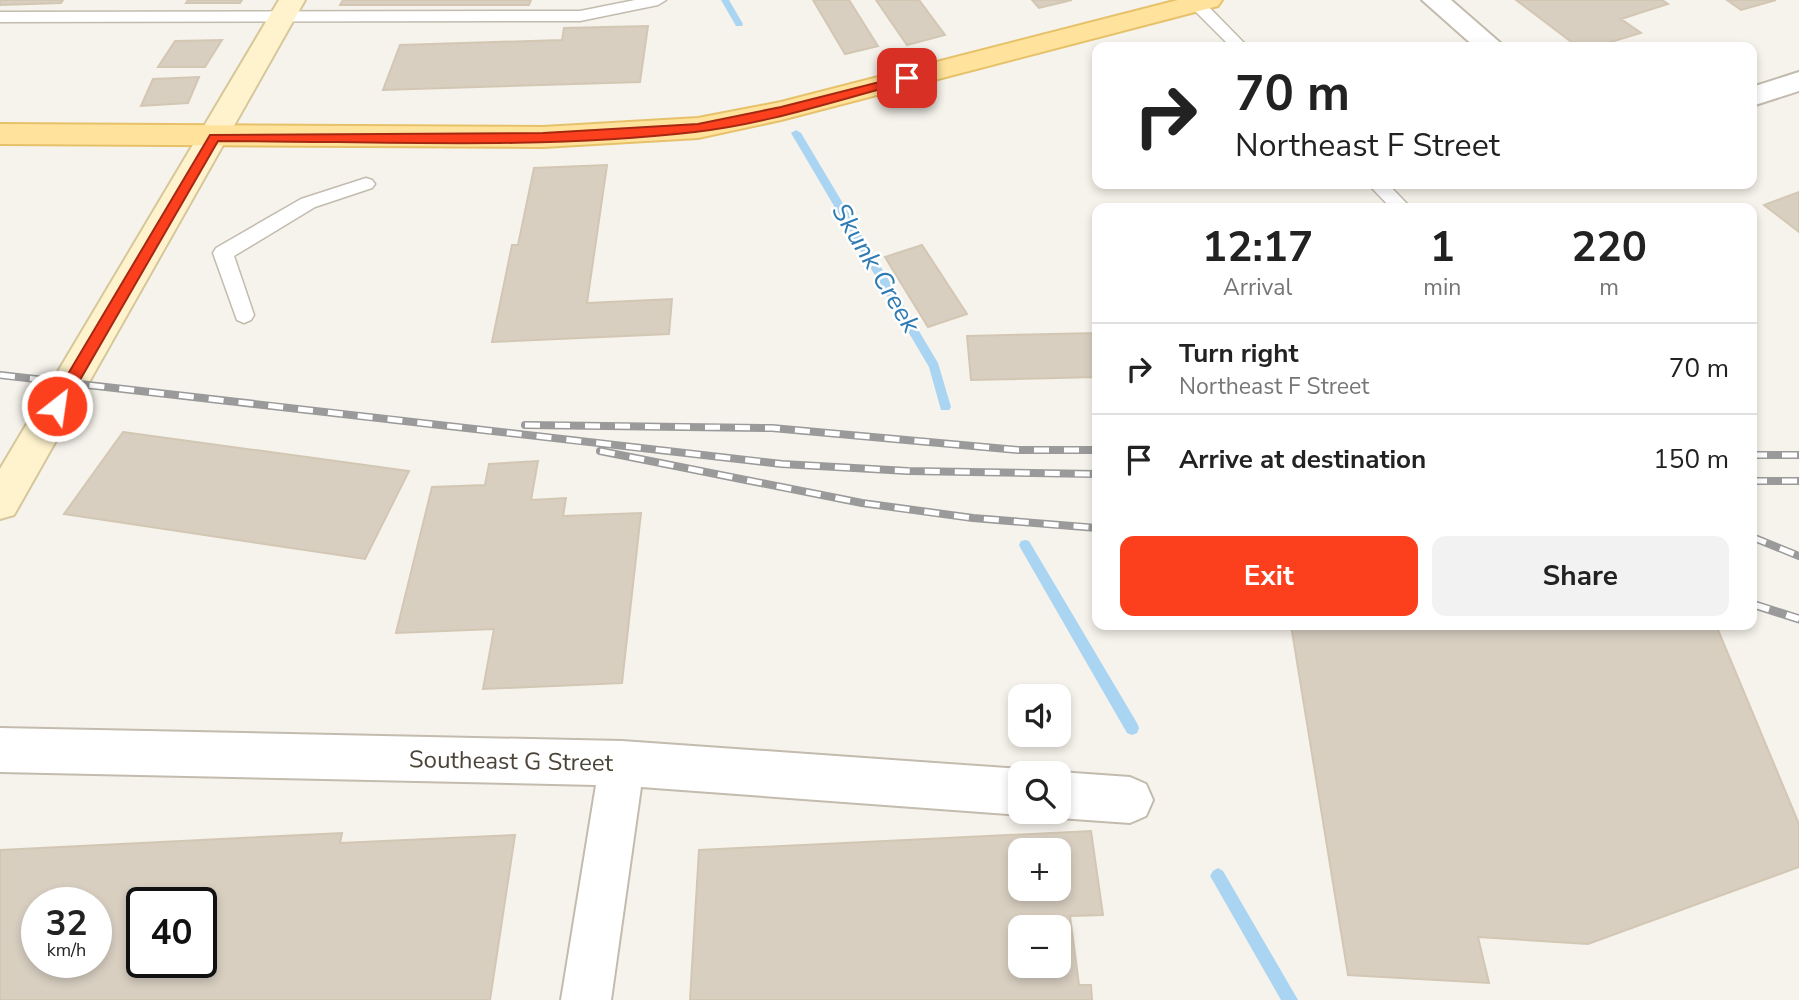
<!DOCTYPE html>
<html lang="en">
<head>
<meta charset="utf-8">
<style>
  :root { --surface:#fff; --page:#f2f2f2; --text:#222; --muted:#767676; --line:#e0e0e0; --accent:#fc3f1d }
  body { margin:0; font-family:"Nunito Sans",sans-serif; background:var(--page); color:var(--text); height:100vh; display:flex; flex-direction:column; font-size:26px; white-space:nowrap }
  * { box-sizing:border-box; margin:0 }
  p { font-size:23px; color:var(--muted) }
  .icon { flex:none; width:38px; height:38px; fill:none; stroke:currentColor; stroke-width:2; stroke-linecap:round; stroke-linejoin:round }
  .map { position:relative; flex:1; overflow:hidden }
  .sheet { position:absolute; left:1092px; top:203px; width:665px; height:427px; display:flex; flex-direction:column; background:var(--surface); border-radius:14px; box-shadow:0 4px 10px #0003 }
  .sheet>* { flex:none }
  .guide { position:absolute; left:1092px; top:42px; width:665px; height:147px; border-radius:14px; box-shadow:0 4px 10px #0003; background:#fff; color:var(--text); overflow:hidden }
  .fabs { position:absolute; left:1008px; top:684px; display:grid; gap:14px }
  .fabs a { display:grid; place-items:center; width:63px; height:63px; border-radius:14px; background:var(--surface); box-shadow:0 4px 10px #0003; font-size:35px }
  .speed { position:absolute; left:21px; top:887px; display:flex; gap:14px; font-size:35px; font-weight:700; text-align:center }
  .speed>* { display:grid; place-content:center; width:91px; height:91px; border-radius:50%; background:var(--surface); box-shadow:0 4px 10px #0003; line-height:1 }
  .speed small { font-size:18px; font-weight:400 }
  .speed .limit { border:4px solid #111; border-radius:10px; background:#fff; color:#111 }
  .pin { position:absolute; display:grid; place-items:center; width:60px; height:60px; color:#fff; margin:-30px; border-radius:14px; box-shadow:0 4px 10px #0006 }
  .me { position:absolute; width:77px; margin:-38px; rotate:30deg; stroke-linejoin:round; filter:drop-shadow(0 0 5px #0008) }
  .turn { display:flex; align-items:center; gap:24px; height:147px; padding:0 28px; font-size:32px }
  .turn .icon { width:91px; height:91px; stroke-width:2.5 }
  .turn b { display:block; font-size:49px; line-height:60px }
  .eta { display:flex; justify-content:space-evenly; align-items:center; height:119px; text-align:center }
  .eta b { font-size:42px; font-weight:700; line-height:49px }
  .cta { display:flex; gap:14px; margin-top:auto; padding:14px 28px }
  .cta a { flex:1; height:80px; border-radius:14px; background:var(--accent); color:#fff; font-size:28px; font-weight:700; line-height:80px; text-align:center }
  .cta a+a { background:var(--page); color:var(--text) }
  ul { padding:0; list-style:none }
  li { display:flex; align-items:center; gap:21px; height:91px; padding:0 28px; border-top:2px solid var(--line) }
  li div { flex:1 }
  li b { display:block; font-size:26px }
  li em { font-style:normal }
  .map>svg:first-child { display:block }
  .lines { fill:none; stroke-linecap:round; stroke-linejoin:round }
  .stream { fill:#a9d4f2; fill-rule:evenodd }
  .building { fill:#d8cfc1; stroke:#d3c7b4; stroke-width:2; fill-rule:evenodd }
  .lane-casing { stroke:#c2bbae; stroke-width:3 }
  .street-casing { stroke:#c2bbae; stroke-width:4 }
  .secondary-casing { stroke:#d6c79b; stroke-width:4 }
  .primary-casing { stroke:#e6c16a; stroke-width:4 }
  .lane { fill:#fff; fill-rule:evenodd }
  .street { fill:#fff; fill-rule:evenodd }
  .secondary { fill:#fff3cd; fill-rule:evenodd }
  .primary { fill:#ffe39c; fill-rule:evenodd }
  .rail-far1-casing { stroke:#9a9a9a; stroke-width:8 }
  .rail-casing { stroke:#9a9a9a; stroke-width:9 }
  .rail-far1 { stroke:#fff; stroke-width:5; stroke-dasharray:15; stroke-linecap:butt }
  .rail { stroke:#fff; stroke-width:6; stroke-dasharray:18; stroke-linecap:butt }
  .route { fill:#fc3f1d; stroke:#a42913; stroke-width:2 }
  .labels { text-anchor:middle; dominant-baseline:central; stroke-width:5; stroke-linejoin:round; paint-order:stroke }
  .street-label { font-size:24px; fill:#4b4439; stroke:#fff }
  .water-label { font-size:26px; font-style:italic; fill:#2e7ab2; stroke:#fff }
</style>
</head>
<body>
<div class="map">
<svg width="1799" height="1000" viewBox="0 0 1799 1000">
  <rect width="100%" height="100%" fill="#f6f3ec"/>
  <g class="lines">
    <path class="stream" d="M721 0H729L743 24 742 26H736Z
      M796 130 801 133 938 363 951 407 949 410H941L929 367 791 133Z
      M1025 540 1029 541 1137 723 1139 728 1137 733 1132 735 1127 733 1021 549 1019 545 1021 541Z
      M1218 868 1223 871 1298 1000H1281L1213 881 1210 876 1213 871Z"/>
  </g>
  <path class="building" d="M0 0H63L61 3 0 5Z
    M188 0H242L240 3H186Z
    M343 0H531L529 5H340Z
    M813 0H849L878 46 845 54Z
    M876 0H919L945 35 907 45Z
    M1032 0H1072L1039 8Z
    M1516 0H1662L1668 4 1621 19 1641 33 1594 47H1578Z
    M1727 0H1776L1741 10Z
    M648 26 640 82 383 90 400 45 562 40 564 28Z
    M222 40 205 67H158L175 41Z
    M199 77 188 103 141 106 153 79Z
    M607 165 587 303 672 299 669 334 492 342 512 245H518L534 168Z
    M1799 192V232L1764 205Z
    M922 245 967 314 928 327 885 257Z
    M1097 333V377L971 380 967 336Z
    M123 432 409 471 365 559 64 514Z
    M538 461 531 500 566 498 563 516 641 513 622 683 483 689 494 629 396 633 432 487 485 485 489 464Z
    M1291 625H1716L1799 824V867L1588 944 1478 937 1489 983 1348 975Z
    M1091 831 1103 915 1070 916 1079 985H1091L1092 1000H690L699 850ZM1020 850H1059V889H1020ZM1020 928H1059V966H1020Z
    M342 833 340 843 515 835 490 1000H0V850ZM37 903H96V962H37ZM142 903H201V962H142Z"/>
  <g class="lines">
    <defs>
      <path id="lane" d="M635 0H666L658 5 580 21 0 22V12L580 11Z
        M1190 0H1202L1248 47H1231L1190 6 1188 3Z
        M366 178 372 180 375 184 372 188 315 207 234 256 254 315 251 320 244 323 237 320 213 253 216 248 301 199Z
        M1368 184H1388L1411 208H1391Z"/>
      <path id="street" d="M1422 0H1451L1505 47H1475Z
        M1799 72V91L1752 106V87Z
        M0 728 622 741 1020 769 1030 774H1020V812H1027L1020 815 641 787 611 1000H561L596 785 0 772Z
        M1059 772 1130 777 1146 784 1153 800 1146 816 1130 823 1059 818 1045 812H1059V774H1056Z"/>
      <path id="secondary" d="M279 0H305L14 515 0 519V469Z"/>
      <path id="primary" d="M1178 0H1222L1218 6 781 120 698 138 543 147 0 144V124L543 127 698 118 781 102Z"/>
    </defs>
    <use href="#lane" class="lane-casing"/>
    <use href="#street" class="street-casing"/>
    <use href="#secondary" class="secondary-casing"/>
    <use href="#primary" class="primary-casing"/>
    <use href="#lane" class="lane"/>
    <use href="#street" class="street"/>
    <use href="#secondary" class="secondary"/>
    <use href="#primary" class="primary"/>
    <defs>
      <path id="rail-far1" d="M0 375 782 464 908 471 1097 474
        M525 425 772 428 1018 450H1097
        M600 451 862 503 973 518 1097 528
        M1752 455H1799
        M1752 481H1799
        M1752 537 1799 556"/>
      <path id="rail" d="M1752 604 1799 619"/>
    </defs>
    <use href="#rail-far1" class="rail-far1-casing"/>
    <use href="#rail" class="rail-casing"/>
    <use href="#rail-far1" class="rail-far1"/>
    <use href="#rail" class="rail"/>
  </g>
  <path class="route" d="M907 75 913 78 911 81C840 99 768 124 695 132 537 150 376 141 218 141L62 411 57 412 49 406 210 135 543 133 698 124 781 107Z"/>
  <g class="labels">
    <g class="street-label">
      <text transform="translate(511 761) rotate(1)">Southeast G Street</text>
    </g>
    <g class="water-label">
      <text transform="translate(876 268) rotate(59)">Skunk Creek</text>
    </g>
  </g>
</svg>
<div class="fabs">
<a><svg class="icon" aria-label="sound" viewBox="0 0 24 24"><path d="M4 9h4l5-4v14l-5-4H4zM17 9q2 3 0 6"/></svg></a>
<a><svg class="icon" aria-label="search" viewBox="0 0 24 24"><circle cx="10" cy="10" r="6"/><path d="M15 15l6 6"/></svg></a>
<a>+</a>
<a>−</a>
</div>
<div class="speed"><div>32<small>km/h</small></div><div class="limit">40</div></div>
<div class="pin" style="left:907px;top:78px;background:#d93025"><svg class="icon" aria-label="arrive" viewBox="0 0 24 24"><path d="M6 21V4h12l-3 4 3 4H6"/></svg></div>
<svg class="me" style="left:57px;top:406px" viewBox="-20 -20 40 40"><circle r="17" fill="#fc3f1d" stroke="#fff" stroke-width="3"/><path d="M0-11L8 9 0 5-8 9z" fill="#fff"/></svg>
<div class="guide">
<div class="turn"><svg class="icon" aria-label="right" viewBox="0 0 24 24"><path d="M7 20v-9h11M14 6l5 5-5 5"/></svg><div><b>70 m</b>Northeast F Street</div></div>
</div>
<section class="sheet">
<div class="eta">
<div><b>12:17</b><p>Arrival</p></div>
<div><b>1</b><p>min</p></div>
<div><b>220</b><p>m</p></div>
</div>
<ul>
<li><svg class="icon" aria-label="right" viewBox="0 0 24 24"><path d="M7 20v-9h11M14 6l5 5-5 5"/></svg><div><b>Turn right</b><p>Northeast F Street</p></div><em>70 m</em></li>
<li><svg class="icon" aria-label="arrive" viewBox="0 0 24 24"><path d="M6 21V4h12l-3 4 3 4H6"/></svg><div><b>Arrive at destination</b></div><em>150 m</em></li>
</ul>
<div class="cta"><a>Exit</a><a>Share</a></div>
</section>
</div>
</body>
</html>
